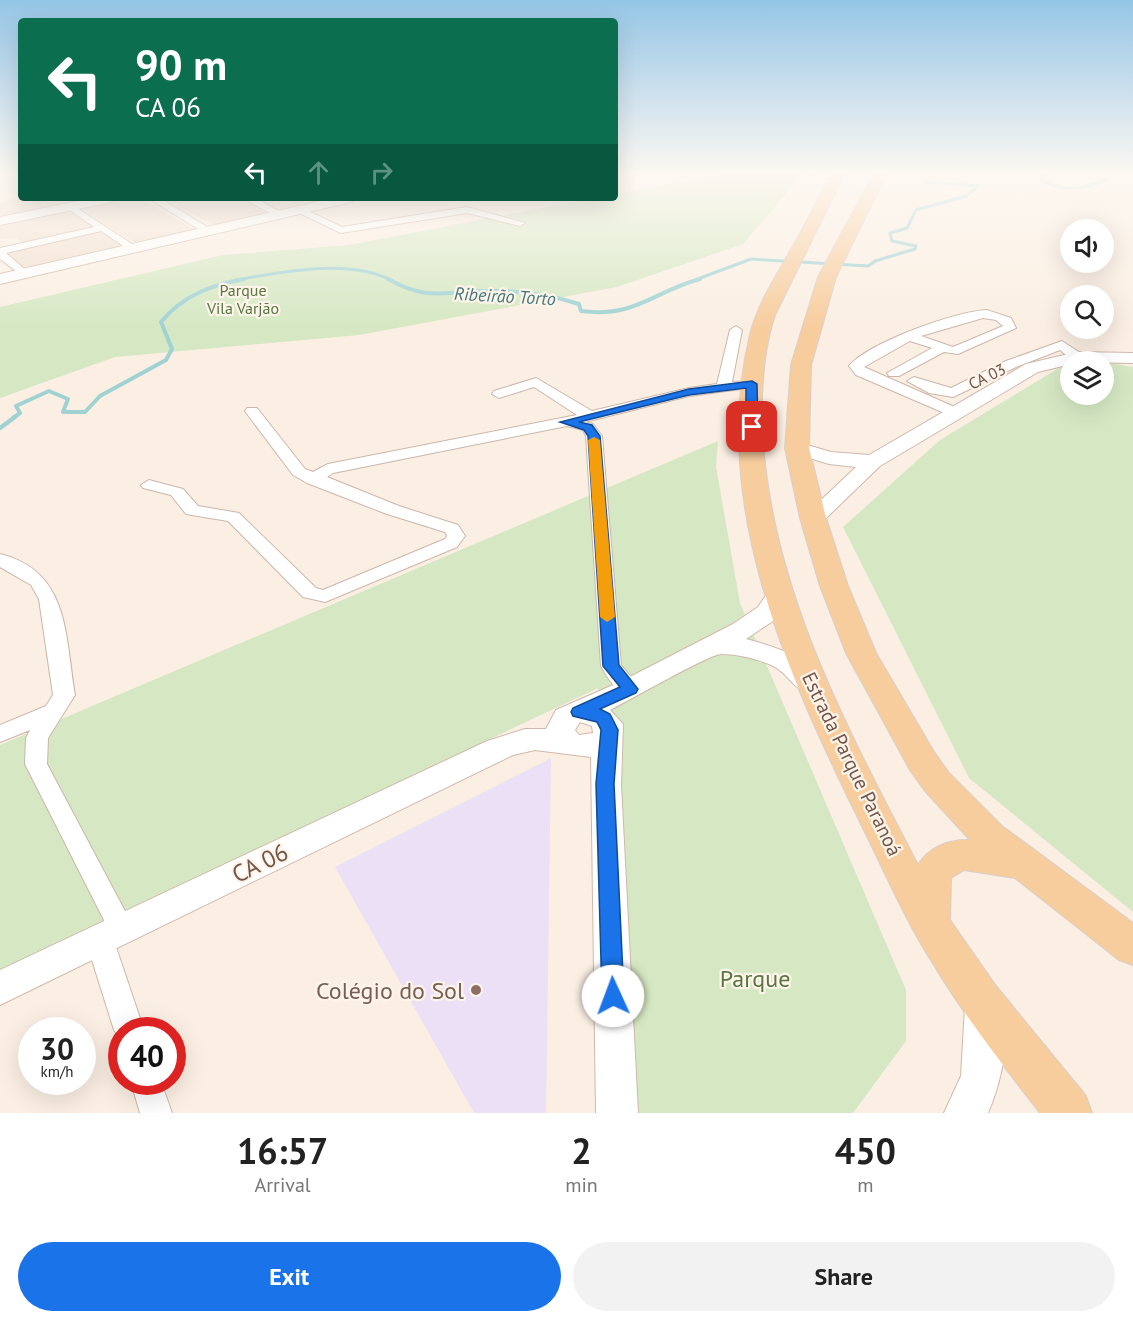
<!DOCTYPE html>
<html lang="en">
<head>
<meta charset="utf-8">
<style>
  :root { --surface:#fff; --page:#f2f2f2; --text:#222; --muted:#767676; --accent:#1a73e8 }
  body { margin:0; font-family:"PT Sans",sans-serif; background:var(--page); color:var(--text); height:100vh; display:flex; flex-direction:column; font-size:22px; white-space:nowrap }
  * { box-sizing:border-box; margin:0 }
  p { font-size:20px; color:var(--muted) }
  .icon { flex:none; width:33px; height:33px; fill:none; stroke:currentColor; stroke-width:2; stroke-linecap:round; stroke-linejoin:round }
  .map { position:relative; height:1113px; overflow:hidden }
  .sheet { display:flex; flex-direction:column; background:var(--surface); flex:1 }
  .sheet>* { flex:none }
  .top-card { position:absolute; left:18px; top:18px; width:600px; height:183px; border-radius:6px; box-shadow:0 6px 24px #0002; background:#0b6e4f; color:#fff; overflow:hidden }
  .controls { position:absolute; left:1060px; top:219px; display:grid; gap:12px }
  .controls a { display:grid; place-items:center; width:54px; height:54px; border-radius:50%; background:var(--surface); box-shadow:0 6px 24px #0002; font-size:30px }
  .speed { position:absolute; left:18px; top:1017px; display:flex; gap:12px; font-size:30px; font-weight:700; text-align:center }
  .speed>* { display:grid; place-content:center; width:78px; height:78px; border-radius:50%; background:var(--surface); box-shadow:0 6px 24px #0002; line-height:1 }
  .speed small { font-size:15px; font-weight:400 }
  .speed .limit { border:9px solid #d22; background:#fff; color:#111 }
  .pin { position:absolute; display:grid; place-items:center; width:51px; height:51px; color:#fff; margin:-26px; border-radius:12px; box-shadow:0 3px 9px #0006 }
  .me { position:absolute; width:66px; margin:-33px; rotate:358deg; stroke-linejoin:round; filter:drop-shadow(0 0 4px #0008) }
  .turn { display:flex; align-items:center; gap:21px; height:126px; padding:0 18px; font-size:27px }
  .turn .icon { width:78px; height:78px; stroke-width:2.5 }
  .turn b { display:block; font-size:42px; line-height:51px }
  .lanes { display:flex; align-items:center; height:57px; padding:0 18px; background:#0003; justify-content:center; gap:30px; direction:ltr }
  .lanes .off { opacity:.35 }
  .eta { display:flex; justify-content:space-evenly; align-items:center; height:102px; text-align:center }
  .eta b { font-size:36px; font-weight:600; line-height:42px }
  .primary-button { display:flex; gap:12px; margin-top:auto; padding:12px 18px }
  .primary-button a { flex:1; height:69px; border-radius:36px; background:var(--accent); color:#fff; font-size:24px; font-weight:600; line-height:69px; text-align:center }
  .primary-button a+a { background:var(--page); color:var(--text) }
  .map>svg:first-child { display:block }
  .residential { fill:#f2e0d2 }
  .education { fill:#ece0f7 }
  .green { fill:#d5e8c3 }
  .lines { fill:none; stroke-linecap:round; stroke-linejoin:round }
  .stream-far2 { stroke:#a0d2d4; stroke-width:3 }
  .stream-far1 { stroke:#a0d2d4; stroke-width:4 }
  .stream { stroke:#a0d2d4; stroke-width:4.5 }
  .street-casing { stroke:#ccb6aa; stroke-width:2 }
  .secondary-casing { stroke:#d0b8ab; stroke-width:2 }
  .primary-casing { stroke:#d8cfcc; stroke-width:2 }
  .street { fill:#fff; fill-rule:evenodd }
  .secondary { fill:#fff; fill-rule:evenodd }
  .primary { fill:#f7cd9e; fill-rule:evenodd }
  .route { fill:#1a73e8; stroke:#114b97; stroke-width:1.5 }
  .slow { fill:#f59e0b }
  .education-dot { fill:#8d6e63; stroke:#fef4e9; stroke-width:2 }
  .labels { text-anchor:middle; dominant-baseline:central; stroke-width:4.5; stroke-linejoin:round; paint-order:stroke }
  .far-park-label { font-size:16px; fill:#577743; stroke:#fef4e9 }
  .far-street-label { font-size:16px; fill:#72554a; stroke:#fef4e9 }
  .far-water-label { font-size:18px; font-style:italic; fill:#43797d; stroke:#fef4e9 }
  .street-label { font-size:20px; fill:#72554a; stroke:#fef4e9 }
  .near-street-label { font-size:24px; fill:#72554a; stroke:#fef4e9 }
  .near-park-label { font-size:24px; fill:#577743; stroke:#fef4e9 }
  .near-education-label { font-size:24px; fill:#785e54; stroke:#fef4e9; text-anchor:end }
</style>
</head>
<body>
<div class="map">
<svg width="1133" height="1113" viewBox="0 0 1133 1113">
  <rect width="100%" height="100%" fill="#fbefe3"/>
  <path class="residential" d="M21 196V198H106L0 217V202Z
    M128 198H138L195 230 137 244 80 208Z
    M163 198H238L268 212 214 225Z
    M250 198H349L280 213Z
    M69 208 98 228 25 244 17 238 0 239V222Z
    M100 230 129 248 26 272 2 251Z"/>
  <path class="education" d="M551 758 546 1113H474L335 867Z"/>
  <path class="green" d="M731 173H804L743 244 617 287 359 335 115 357 0 398V307L223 255 349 245 595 198H615V194Z
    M1077 357 1071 362V394H1104V362L1133 367V912L969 778 843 527 940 440Z
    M718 441 716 467 740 603 906 990V1041L853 1113H630L598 688 0 971V745Z"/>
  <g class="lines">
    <path class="stream-far2" d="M1055 173 1039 178C1061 195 1095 189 1116 173
      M236 280C282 272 348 258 391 280
      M695 280 751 259 868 266 875 261 915 249 916 246 892 241 890 233 907 228 916 210 966 196 979 186 926 182V173"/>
    <path class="stream-far1" d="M388 279C428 301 440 292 482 291 515 290 548 294 579 304L581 311C636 318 652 292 700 279
      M13 418 20 413 16 406 49 391 68 399 63 412H85L100 396 166 360 172 349 161 322C182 296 211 285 244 279"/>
    <path class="stream" d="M0 428 15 417"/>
    <defs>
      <path id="street" d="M631 173H641L637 176Z
        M804 173H820L841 178 836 181Z
        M148 198H160L212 230 203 232Z
        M243 198H255L284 214 275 216Z
        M71 204 138 248 129 250 101 231 6 253 28 272V276L24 277 0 259V248L94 227 68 209V205Z
        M298 206 342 227 467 207 525 223 520 226 467 213 341 233 295 211 293 209Z
        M987 310 1011 318 1016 328 958 354 944 352 899 376H889L887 373 932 348 910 341 864 367 959 409 961 412 959 415H949L856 375 849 366C868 343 956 311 987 310ZM983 318 996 320 1003 326 953 347 921 336Z
        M736 326 742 330 732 382 756 381V387L689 396 585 422 593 424 602 436 621 665 641 689 637 694C620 699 609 680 601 666L586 436 583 430 567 426 333 473 327 477 399 506 458 525 465 536 457 547 325 602 303 597 228 521 186 514 171 495 143 488 141 485 149 480 183 489 198 506 239 513 316 588 323 590 445 539 447 536 445 532 387 514 307 483 293 475 245 411 247 408H257L305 469 313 472 328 464 577 415 534 387 499 398 492 394 494 391 536 378 592 411 689 388 717 384 730 330Z
        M1062 341 1082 354V360H1072L1060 350 1016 367 953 397 929 393 907 381 914 377 951 388 1006 361Z
        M0 554C70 571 65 637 75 695L48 738 47 764 135 930 131 938 122 942 113 938 25 764 26 738 30 730 0 742V725L46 706 53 695 39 599 31 585 0 567Z
        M100 929 110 933 114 941 144 1030H122V1041L114 1030 86 941 90 933Z
        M131 1082H161L172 1113H140Z"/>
      <path id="secondary" d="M93 198H118L112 202 0 225V217Z
        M334 198H357L351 202 0 284V274Z
        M1077 352 1133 353V363L1071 362V364L1038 372 880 466 821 523H805L802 518 856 467 829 464 790 452 787 448 790 444 797 442 831 452 869 455 1026 364Z
        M780 585 789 588 793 593 776 619 746 639C776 647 807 656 824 684L820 691C796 697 792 677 775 667 759 659 738 654 721 654 710 654 628 701 610 710L623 724 621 785 638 1113H596L591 757 535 750 513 755 0 1005V970L487 741 525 729H546L556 710 620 682 733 624 758 607 771 588ZM580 722 592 726 593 733 579 735 575 730Z
        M984 989 998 994C1013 1030 1003 1078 988 1113H944L961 1076 965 1007 970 994Z"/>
      <path id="primary" d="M831 173H845L775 315C763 350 761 390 762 427 769 586 847 728 918 865 929 847 949 839 970 840L925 791 910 770 846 653 820 586 800 518 785 448 791 365 818 277 874 173H887L836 277 811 365 809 448 826 518 848 586 876 653 934 752 949 773 1002 826 1133 923V965L1119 960 1015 878 964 870 951 878 950 920 996 986 1086 1096 1092 1113H1040C1003 1065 965 1017 934 965 905 920 884 870 860 822 788 675 709 503 750 335 757 305 775 278 790 251 805 226 818 199 831 173Z"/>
    </defs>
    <use href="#street" class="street-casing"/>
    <use href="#secondary" class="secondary-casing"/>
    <use href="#primary" class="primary-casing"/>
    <use href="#street" class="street"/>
    <use href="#secondary" class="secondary"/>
    <use href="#primary" class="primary"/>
  </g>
  <linearGradient id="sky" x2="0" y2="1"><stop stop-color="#95c6e6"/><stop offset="0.53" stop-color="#fdf8f2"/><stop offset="1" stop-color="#fdf8f2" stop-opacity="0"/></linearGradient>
  <rect width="1133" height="328" fill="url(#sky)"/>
  <path class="route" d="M752 381 757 384 758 427 752 430 746 427V388L689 395 579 422 592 425 600 436 619 665 638 689 636 693 600 709 610 714 618 730 614 784 624 996 621 1003 613 1006 605 1003 602 996 596 784 601 730 597 722 573 716 571 712 573 708 620 687 603 666 588 436 584 430 560 422 689 389Z"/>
  <path class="slow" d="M594 437 600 440 615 617 607 622 600 617 588 440Z"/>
  <circle class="education-dot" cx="476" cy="990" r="6"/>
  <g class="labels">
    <g class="far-park-label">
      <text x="243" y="290">Parque<tspan x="243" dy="18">Vila Varjão</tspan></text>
    </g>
    <g class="far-street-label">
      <text transform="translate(987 376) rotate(-26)">CA 03</text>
    </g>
    <g class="far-water-label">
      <text transform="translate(505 296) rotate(3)">Ribeirão Torto</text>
    </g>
    <g class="street-label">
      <text transform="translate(852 764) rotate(64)">Estrada Parque Paranoá</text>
    </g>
    <g class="near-street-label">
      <text transform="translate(260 863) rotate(-26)">CA 06</text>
    </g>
    <g class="near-park-label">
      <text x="755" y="978">Parque</text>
    </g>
    <g class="near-education-label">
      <text x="464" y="990">Colégio do Sol</text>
    </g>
  </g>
</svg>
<div class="controls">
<a><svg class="icon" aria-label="sound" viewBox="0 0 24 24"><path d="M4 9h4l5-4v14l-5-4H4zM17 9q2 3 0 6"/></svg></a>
<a><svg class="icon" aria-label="search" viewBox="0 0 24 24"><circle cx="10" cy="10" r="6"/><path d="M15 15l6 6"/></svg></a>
<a><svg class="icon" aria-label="layers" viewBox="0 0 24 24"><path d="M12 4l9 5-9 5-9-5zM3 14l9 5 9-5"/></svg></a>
</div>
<div class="speed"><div>30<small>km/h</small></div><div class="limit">40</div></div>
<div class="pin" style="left:752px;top:427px;background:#d93025"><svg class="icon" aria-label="arrive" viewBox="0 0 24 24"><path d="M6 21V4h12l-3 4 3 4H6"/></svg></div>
<svg class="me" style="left:613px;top:996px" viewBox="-20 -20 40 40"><circle r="19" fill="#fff"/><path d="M0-13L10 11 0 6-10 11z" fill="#1a73e8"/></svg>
<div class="top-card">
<div class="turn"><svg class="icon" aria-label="left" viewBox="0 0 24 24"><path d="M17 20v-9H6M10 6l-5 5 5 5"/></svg><div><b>90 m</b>CA 06</div></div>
<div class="lanes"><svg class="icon" aria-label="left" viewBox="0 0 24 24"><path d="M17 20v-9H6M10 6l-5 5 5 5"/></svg><svg class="icon off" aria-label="ahead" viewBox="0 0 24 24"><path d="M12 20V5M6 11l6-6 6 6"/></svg><svg class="icon off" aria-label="right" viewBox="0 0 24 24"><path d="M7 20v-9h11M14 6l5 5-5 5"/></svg></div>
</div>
</div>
<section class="sheet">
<div class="eta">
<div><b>16:57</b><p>Arrival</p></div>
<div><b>2</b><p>min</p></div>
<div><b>450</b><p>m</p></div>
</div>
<div class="primary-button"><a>Exit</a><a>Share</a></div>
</section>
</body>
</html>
